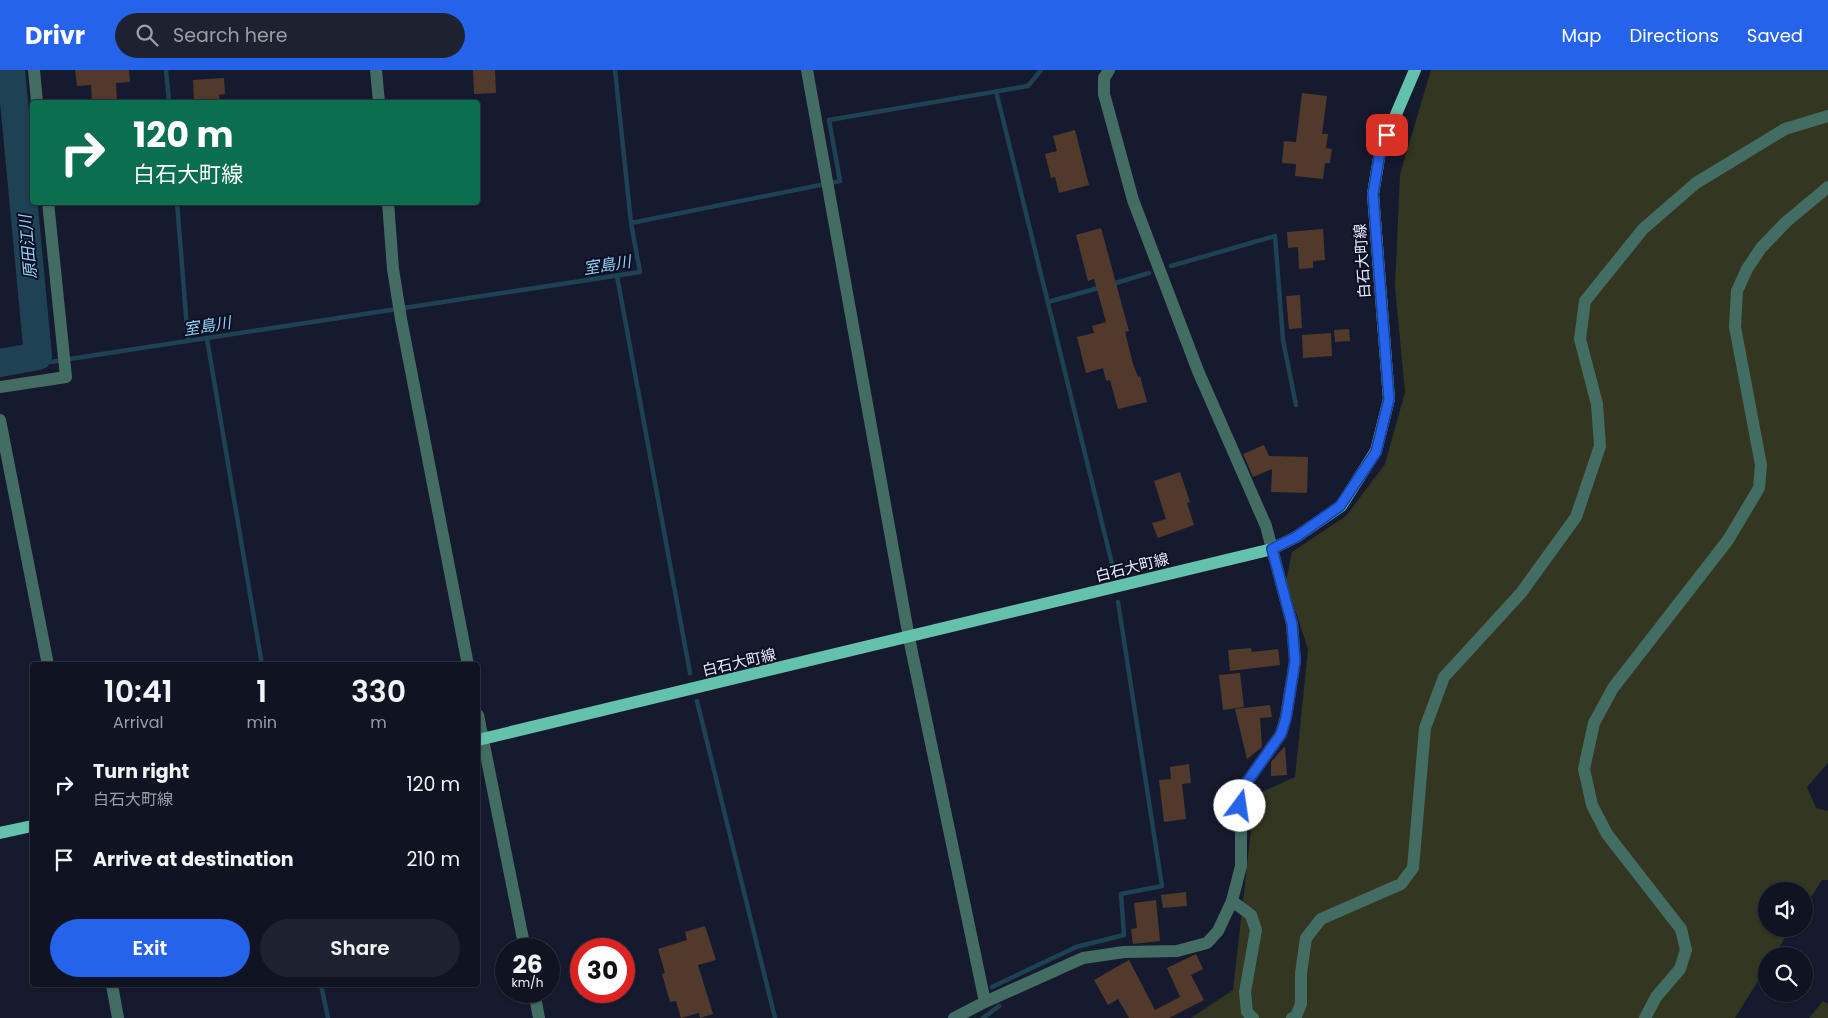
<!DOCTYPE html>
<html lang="en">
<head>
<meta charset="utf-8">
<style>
  :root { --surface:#101422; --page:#1e212f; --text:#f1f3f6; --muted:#9c9ea5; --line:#303340; --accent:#2563eb }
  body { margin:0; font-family:Poppins,"Noto Sans JP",sans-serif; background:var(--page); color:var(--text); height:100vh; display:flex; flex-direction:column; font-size:19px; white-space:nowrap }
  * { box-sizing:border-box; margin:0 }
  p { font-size:16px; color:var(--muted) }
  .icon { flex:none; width:28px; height:28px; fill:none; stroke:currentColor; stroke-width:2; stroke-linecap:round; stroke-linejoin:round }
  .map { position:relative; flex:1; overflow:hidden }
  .side { position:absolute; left:30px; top:592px; width:450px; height:325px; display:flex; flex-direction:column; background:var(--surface); border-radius:5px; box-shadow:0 1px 4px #0004,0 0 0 1px var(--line) }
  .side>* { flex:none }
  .top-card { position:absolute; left:30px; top:30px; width:450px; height:105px; border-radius:5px; box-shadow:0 1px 4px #0004,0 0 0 1px var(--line); background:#0b6e4f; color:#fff; overflow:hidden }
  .buttons { position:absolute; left:1758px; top:812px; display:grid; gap:10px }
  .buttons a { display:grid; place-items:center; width:55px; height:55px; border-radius:50%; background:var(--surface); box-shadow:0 1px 4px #0004,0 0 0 1px var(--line); font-size:25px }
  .speed { position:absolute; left:495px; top:868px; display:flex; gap:10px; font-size:25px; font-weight:700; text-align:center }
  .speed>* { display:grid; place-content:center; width:65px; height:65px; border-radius:50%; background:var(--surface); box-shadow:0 1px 4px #0004,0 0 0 1px var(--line); line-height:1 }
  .speed small { font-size:12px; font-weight:400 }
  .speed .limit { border:8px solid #d22; background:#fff; color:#111 }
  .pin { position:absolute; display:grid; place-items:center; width:42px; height:42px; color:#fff; margin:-21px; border-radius:10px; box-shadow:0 2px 8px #0006 }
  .me { position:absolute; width:55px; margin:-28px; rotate:14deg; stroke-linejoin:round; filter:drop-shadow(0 0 4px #0008) }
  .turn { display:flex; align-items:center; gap:18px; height:105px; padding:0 20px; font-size:22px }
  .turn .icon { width:65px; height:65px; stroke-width:2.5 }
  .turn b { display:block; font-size:35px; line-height:42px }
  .eta { display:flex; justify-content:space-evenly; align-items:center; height:85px; text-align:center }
  .eta b { font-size:30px; font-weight:600; line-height:35px }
  .button { display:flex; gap:10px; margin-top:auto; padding:10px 20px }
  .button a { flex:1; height:58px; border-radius:30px; background:var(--accent); color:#fff; font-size:20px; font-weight:600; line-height:58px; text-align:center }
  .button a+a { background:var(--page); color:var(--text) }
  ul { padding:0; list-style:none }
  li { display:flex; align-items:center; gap:15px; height:75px; padding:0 20px }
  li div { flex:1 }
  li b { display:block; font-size:19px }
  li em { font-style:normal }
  header { display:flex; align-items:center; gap:30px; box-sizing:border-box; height:70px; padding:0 25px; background:var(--accent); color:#fff }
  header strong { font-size:24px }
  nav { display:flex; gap:28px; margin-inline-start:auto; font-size:18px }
  .search { width:350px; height:45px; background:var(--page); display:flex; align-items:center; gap:12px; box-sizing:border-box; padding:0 18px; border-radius:28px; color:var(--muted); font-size:19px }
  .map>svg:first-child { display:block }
  .green { fill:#333721 }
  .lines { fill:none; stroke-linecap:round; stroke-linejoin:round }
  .stream { stroke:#1e4154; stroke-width:4.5 }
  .river { stroke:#1e4154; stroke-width:28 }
  .building { fill:#513a2c }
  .minor { stroke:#436d63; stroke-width:12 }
  .major { stroke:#64c2ac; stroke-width:12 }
  .route-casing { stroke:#184099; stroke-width:12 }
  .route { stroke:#2563eb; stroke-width:9 }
  .labels { text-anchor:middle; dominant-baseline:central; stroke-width:4; stroke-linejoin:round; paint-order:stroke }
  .street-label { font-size:15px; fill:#ebeffe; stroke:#0d1024 }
  .water-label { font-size:16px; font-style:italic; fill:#92d1f5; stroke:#0d1024 }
</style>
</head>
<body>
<header>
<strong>Drivr</strong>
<div class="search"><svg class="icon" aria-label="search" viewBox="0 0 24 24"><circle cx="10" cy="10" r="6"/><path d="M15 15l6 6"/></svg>Search here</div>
<nav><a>Map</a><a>Directions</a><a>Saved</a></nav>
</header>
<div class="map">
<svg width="1828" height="948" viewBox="0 0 1828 948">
  <rect width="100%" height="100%" fill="#161a2e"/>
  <path class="green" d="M1431 0H1828V693L1807 717 1816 738 1828 741V810H1822L1804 838V821H1766V859H1790L1774 886H1766V898L1735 948H1191L1233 920 1255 725 1295 707 1308 579 1286 512 1292 482 1346 446 1385 394 1405 322 1395 217 1400 104Z
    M1823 931 1828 934V948H1809Z"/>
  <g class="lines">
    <path class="stream" d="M166 0 169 32
      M615 0 631 153
      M996 21 1114 502
      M177 132 188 271
      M1171 196 1275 166 1283 270 1296 335
      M617 206 690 603
      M1112 214 1149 203
      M1048 232 1102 217
      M207 269 262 595
      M38 286 50 292 640 202 631 153 840 111 829 50 1028 16 1041 0
      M697 631 775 948
      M321 915 328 948
      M992 917 1076 877 1124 865 1121 824 1162 816 1118 532
      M983 948 999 936"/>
    <path class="river" d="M0 293 38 286 11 0"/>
  </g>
  <path class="building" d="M75 0H129L130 12 116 13 117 32H92L91 15 77 16Z
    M473 0H495L496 23 474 24Z
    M224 8 225 24 219 25 220 32H194L193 10Z
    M1302 23 1327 26 1322 64H1328L1326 78 1332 79 1330 93H1325L1323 109 1295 106 1296 94 1282 93 1284 71 1296 72Z
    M1075 60 1089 115 1059 123 1055 107 1051 108 1045 84 1057 81 1053 66Z
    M1101 158 1129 261 1125 262 1133 294 1138 307 1140 306 1147 332 1118 339 1110 310 1106 311 1103 298 1086 303 1077 267 1094 263 1092 256 1106 252 1094 209 1088 211 1076 165Z
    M1323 159 1325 190 1313 191V198L1299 199 1298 177 1288 178 1287 162Z
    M1300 225 1302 258 1289 259 1286 226Z
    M1349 259 1350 271 1335 272 1334 260Z
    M1331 263 1332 286 1303 288 1302 265Z
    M1264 375 1269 386 1308 387 1307 423 1271 422 1272 399 1253 407 1243 384Z
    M1180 402 1190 432 1187 433 1194 455 1158 468 1152 453 1166 449 1154 411Z
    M1251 578 1252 582 1278 579 1280 595 1230 601 1228 580Z
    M1240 603 1244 637 1223 640 1219 605Z
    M1270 635 1272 647 1260 648 1262 677 1247 689 1235 639Z
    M1285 676 1287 705 1271 706V692Z
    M1189 694 1191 713 1182 714 1186 749 1164 752 1159 710 1171 709 1170 697Z
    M1186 822 1187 836 1163 838 1161 825Z
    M1156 830 1160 871 1133 874 1131 859 1137 858 1134 833Z
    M705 856 716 890 698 895 713 944 700 948 699 943 681 948 676 931 670 932 662 904 665 903 658 879 687 870 685 862Z
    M1196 884 1203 899 1191 905 1204 930 1169 948H1129L1118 929 1108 935 1094 910 1129 890 1155 940 1180 927 1167 898Z"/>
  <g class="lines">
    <path class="minor" d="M34 0 37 32
      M376 0 379 32
      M807 0 909 568 985 932
      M388 132 393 199 401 249 468 595
      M0 317 66 307 48 132
      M0 350 48 595
      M478 645 525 879
      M1232 831 1251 845 1256 860 1245 922 1247 942 1253 948
      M112 915 118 948
      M534 921 539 948
      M954 948 985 932 1083 888 1124 882 1177 881 1207 873 1218 861 1232 831 1241 796V736L1247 712 1281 664 1286 647 1295 591 1292 554 1266 456 1198 301 1133 130 1104 24V8L1109 0
      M1292 948 1296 946 1301 934V903L1306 868 1321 849 1401 814 1413 798 1425 658 1444 607 1521 523 1576 447 1600 376 1597 334 1580 269 1585 231 1643 159 1696 113 1785 59 1828 46
      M1645 948 1656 927 1680 899 1686 880 1681 859 1607 764 1592 735 1584 699 1594 653 1613 618 1728 470 1759 418 1761 395 1735 257 1737 221 1747 199 1761 178 1786 152 1828 117"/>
    <path class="major" d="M478 670 1272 479 1296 467 1341 436 1376 381 1389 329 1373 124 1380 82 1415 0
      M0 763 32 756"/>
  </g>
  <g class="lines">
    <defs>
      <path id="route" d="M1240 736 1247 712 1281 664 1286 648 1295 591 1292 554 1272 479 1296 467 1340 436 1376 382 1389 329 1373 124 1380 82 1387 65"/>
    </defs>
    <use href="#route" class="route-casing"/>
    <use href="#route" class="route"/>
  </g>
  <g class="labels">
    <g class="street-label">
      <text transform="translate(1362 191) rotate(-94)">白石大町線</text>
      <text transform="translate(1132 497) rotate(-14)">白石大町線</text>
      <text transform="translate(739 592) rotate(-13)">白石大町線</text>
    </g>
    <g class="water-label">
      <text transform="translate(28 177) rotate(-95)">原田江川</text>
      <text transform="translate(607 195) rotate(-9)">室島川</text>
      <text transform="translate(207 256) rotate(-9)">室島川</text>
    </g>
  </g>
</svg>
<div class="buttons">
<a><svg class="icon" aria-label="sound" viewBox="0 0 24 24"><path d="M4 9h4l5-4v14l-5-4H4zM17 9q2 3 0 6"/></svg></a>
<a><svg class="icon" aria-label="search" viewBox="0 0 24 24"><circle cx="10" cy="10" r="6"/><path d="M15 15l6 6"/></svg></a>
</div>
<div class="speed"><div>26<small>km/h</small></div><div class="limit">30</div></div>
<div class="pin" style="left:1387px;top:65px;background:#d93025"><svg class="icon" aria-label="arrive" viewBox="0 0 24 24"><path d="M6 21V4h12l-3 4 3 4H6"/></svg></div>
<svg class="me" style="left:1240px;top:736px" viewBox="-20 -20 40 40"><circle r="19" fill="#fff"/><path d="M0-13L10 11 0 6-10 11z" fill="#2563eb"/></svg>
<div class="top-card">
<div class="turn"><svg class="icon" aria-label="right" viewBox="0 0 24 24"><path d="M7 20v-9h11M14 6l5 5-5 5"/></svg><div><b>120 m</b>白石大町線</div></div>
</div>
<section class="side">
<div class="eta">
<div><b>10:41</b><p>Arrival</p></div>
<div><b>1</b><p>min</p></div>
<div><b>330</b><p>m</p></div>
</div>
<ul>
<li><svg class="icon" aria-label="right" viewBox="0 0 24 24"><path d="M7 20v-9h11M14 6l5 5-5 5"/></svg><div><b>Turn right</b><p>白石大町線</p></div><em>120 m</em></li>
<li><svg class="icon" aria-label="arrive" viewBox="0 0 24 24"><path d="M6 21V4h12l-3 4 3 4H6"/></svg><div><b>Arrive at destination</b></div><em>210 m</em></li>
</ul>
<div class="button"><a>Exit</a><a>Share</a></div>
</section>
</div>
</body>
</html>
